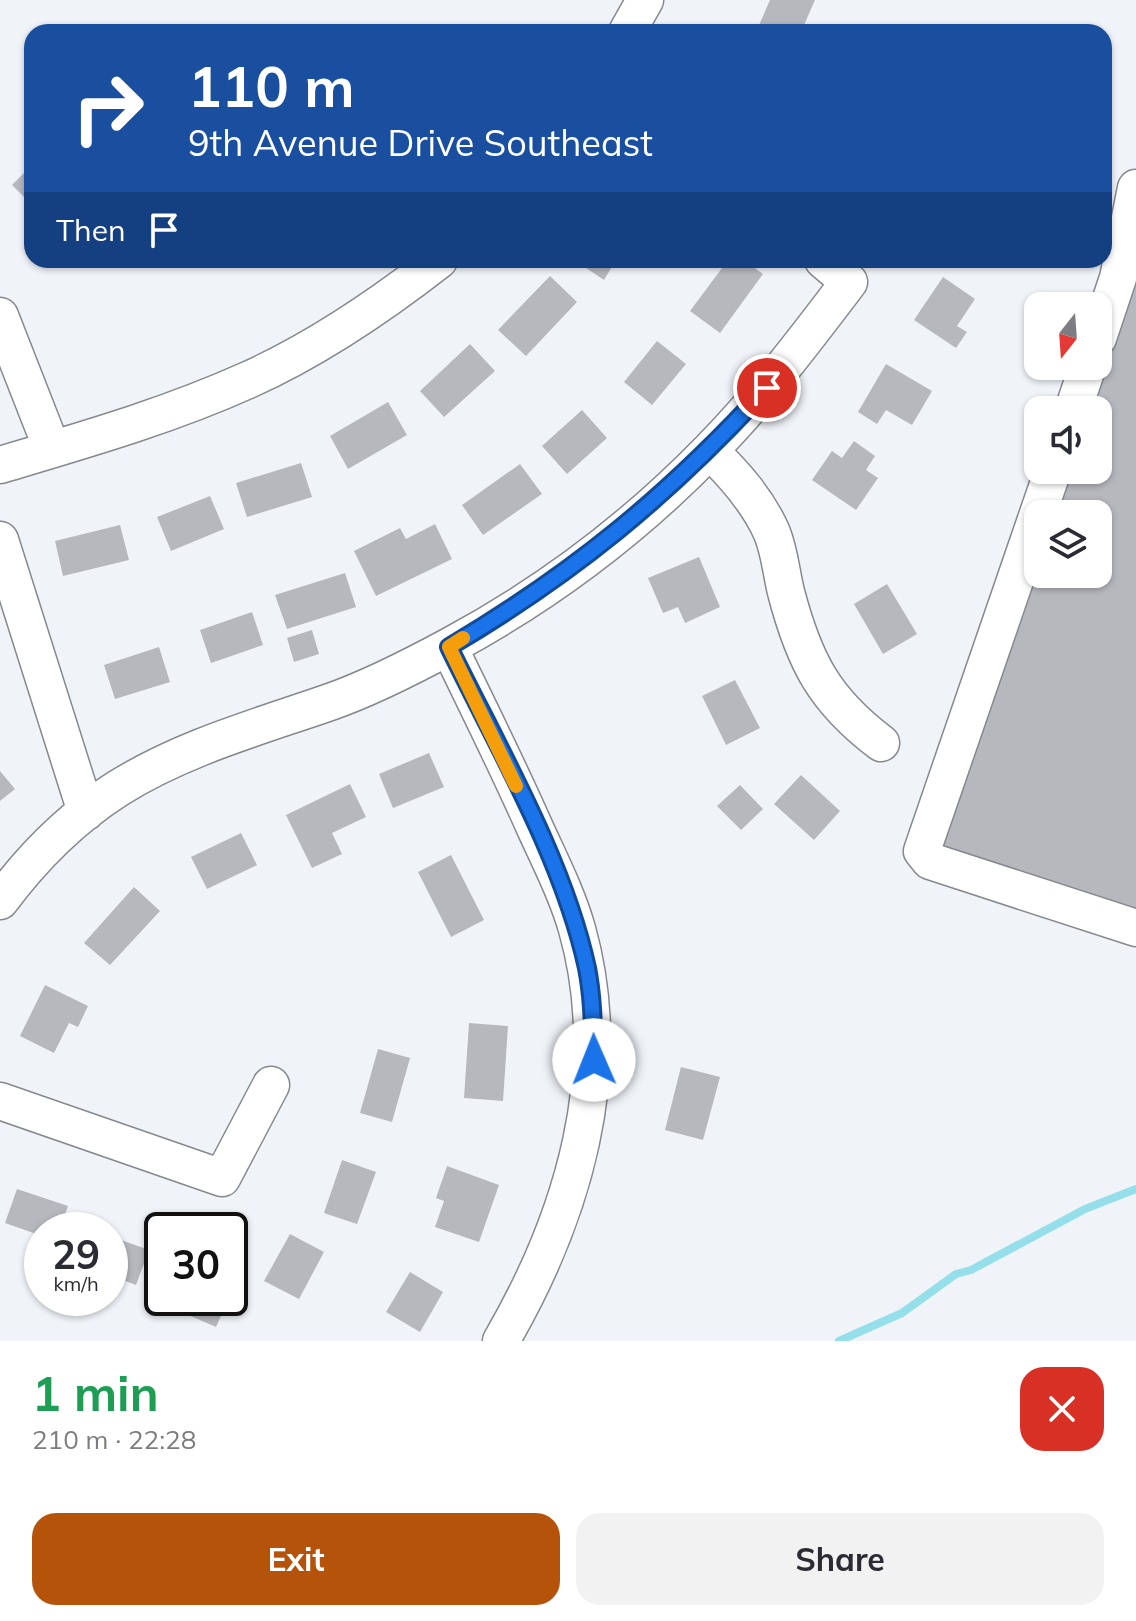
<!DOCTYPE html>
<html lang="en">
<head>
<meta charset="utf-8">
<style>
  :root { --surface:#fff; --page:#f2f2f3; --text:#2b2b33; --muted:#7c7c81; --accent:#b45309 }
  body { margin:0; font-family:Mulish,sans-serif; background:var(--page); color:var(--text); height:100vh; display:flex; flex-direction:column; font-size:30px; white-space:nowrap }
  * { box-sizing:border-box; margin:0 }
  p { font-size:26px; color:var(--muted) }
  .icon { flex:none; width:44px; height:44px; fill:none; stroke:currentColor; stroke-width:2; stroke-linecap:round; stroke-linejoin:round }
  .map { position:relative; height:1341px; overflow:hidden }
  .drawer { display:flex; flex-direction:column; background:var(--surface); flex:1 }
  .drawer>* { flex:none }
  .hud { position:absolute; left:24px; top:24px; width:1088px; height:244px; border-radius:24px; box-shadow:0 2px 6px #0004; background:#1a4fa0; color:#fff; overflow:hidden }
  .needle { width:52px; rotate:197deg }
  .controls { position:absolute; left:1024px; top:292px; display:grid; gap:16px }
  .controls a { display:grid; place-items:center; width:88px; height:88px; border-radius:16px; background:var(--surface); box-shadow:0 2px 6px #0004; font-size:40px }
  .speed { position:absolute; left:24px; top:1212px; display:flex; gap:16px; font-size:40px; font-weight:700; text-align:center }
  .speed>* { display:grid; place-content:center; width:104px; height:104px; border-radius:50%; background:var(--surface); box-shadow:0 2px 6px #0004; line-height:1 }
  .speed small { font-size:20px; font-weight:400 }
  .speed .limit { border:4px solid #111; border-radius:12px; background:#fff; color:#111 }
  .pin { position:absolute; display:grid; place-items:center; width:68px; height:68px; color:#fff; margin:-34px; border:4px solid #fff; border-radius:50%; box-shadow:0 2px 8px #0007 }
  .me { position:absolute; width:88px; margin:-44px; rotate:359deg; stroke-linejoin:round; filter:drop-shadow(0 0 6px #0008) }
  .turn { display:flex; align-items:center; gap:28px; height:168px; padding:0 32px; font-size:36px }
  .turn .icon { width:104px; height:104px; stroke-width:2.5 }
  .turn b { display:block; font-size:56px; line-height:68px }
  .then { display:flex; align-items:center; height:76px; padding:0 32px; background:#0003; gap:16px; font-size:30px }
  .round { display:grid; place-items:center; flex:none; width:84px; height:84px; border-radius:24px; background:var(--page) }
  .headline { display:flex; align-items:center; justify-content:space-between; height:136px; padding:0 32px }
  h1 { font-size:48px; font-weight:700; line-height:60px; color:#1e9e55 }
  .cta { display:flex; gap:16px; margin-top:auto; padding:16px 32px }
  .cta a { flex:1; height:92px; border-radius:24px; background:var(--accent); color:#fff; font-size:32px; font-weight:700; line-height:92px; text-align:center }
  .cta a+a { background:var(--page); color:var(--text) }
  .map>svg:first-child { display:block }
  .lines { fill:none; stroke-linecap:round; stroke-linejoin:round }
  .stream { stroke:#95dfea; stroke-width:8 }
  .building { fill:#b7b8be }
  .minor-casing { stroke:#85898e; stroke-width:39 }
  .minor { stroke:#fff; stroke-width:36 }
  .route-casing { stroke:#114b97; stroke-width:20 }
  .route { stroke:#1a73e8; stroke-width:14 }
  .slow { stroke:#f59e0b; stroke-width:14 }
</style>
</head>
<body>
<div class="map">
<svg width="1136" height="1341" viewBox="0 0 1136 1341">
  <rect width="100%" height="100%" fill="#f0f4f9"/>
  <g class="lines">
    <path class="stream" d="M839 1341 902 1313 956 1274 971 1270 1085 1209 1136 1189"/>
  </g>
  <path class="building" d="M770 0H815L801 32H756Z
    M32 165V205L12 185Z
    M1136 255V915L941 851 1038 555V574H1098V514H1051L1065 470H1098V410H1085Z
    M574 260H616L604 280Z
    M728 260H744L763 274 720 333 690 311Z
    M550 276 577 302 526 356 498 330Z
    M943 277 975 299 957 326 967 332 956 348 914 320Z
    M657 341 686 364 652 405 624 382Z
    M470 344 495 371 444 417 420 391Z
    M886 364 932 391 912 425 886 410 877 424 858 412Z
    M388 402 407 435 348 469 330 436Z
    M582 410 607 438 567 474 542 446Z
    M854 441 875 456 866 470 878 478 856 510 812 480 832 451 842 458Z
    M301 463 312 497 247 517 236 483Z
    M520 464 542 494 483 535 462 505Z
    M210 496 224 529 171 551 157 517Z
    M435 524 452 559 376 596 354 551 400 528 406 539Z
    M120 525 129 560 63 576 55 541Z
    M699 557 720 607 685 623 678 607 663 613 648 578Z
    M345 573 356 607 287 629 275 595Z
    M887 584 917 634 883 654 854 604Z
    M252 612 263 645 211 663 200 630Z
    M312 630 319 654 294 662 287 638Z
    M159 647 170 682 115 699 104 665Z
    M735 680 760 728 726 745 702 696Z
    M429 753 444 787 393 808 379 774Z
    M0 771 15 789 0 801Z
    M801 775 840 811 814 840 774 804Z
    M350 784 366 817 332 833 342 854 312 868 286 815Z
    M740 785 763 809 741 830 717 806Z
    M241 833 257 865 207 889 191 857Z
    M451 855 484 920 451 937 418 872Z
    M134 887 160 911 110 965 84 943Z
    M45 985 88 1006 78 1027 69 1023 54 1053 20 1036Z
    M469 1023 508 1026 503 1101 464 1098Z
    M378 1049 410 1058 392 1122 360 1113Z
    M681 1067 720 1077 703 1140 665 1130Z
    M342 1160 376 1172 357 1224 324 1213Z
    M447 1166 499 1185 479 1242 435 1227 444 1201 436 1198Z
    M17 1189 68 1206 60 1230H42V1236L5 1223Z
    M290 1234 324 1252 299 1299 264 1281Z
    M110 1236 149 1250 136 1285 110 1275Z
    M410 1272 443 1292 420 1332 386 1312Z
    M166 1298H229L216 1327 163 1304Z"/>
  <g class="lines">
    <defs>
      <path id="minor" d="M627 32 645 0
        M0 316 52 449
        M1098 338 1118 278 1136 188
        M1073 410 1088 366
        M710 451C735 475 758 501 772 533 780 553 781 572 786 592 804 661 824 700 881 743
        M0 465C84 440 168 416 248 380 317 349 380 306 439 260
        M1053 470 922 851 930 861 1136 928
        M0 540 86 812
        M449 647C478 707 508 767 535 828 550 861 567 894 577 929 617 1071 573 1217 501 1341
        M0 901C32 858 72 818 117 789 182 748 258 727 330 702 370 688 413 666 450 646 545 595 635 527 710 450 761 398 805 340 849 282L823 260
        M0 1101 222 1178 271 1085"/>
    </defs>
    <use href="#minor" class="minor-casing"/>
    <use href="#minor" class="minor"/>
  </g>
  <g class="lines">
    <defs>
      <path id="route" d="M594 1060C593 1029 593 999 587 968 563 858 498 748 449 647 574 573 668 496 767 388"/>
    </defs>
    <use href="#route" class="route-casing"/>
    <use href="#route" class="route"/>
    <path class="slow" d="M463 638 449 647 516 786"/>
  </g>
</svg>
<div class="controls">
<a><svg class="needle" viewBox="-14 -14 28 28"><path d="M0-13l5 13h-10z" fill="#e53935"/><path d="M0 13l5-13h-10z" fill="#7c7c81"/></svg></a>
<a><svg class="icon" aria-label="sound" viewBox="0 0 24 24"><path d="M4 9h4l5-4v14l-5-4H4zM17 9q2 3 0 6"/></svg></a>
<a><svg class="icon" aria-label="layers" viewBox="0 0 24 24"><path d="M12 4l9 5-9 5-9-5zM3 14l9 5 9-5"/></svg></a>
</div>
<div class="speed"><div>29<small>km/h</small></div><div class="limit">30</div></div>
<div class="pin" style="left:767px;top:388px;background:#d93025"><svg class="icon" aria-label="arrive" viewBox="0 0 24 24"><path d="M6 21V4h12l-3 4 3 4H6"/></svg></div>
<svg class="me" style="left:594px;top:1060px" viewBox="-20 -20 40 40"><circle r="19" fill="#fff"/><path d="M0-13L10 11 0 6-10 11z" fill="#1a73e8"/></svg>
<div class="hud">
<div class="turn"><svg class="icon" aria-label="right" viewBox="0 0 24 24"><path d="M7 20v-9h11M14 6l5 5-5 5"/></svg><div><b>110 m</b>9th Avenue Drive Southeast</div></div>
<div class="then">Then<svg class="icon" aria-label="arrive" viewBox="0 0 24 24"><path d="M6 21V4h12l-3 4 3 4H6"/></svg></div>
</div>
</div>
<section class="drawer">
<div class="headline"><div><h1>1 min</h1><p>210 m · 22:28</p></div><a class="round" style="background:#d93025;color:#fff"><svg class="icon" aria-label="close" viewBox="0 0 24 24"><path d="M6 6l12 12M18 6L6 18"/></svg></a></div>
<div class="cta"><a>Exit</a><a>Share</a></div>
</section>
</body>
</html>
